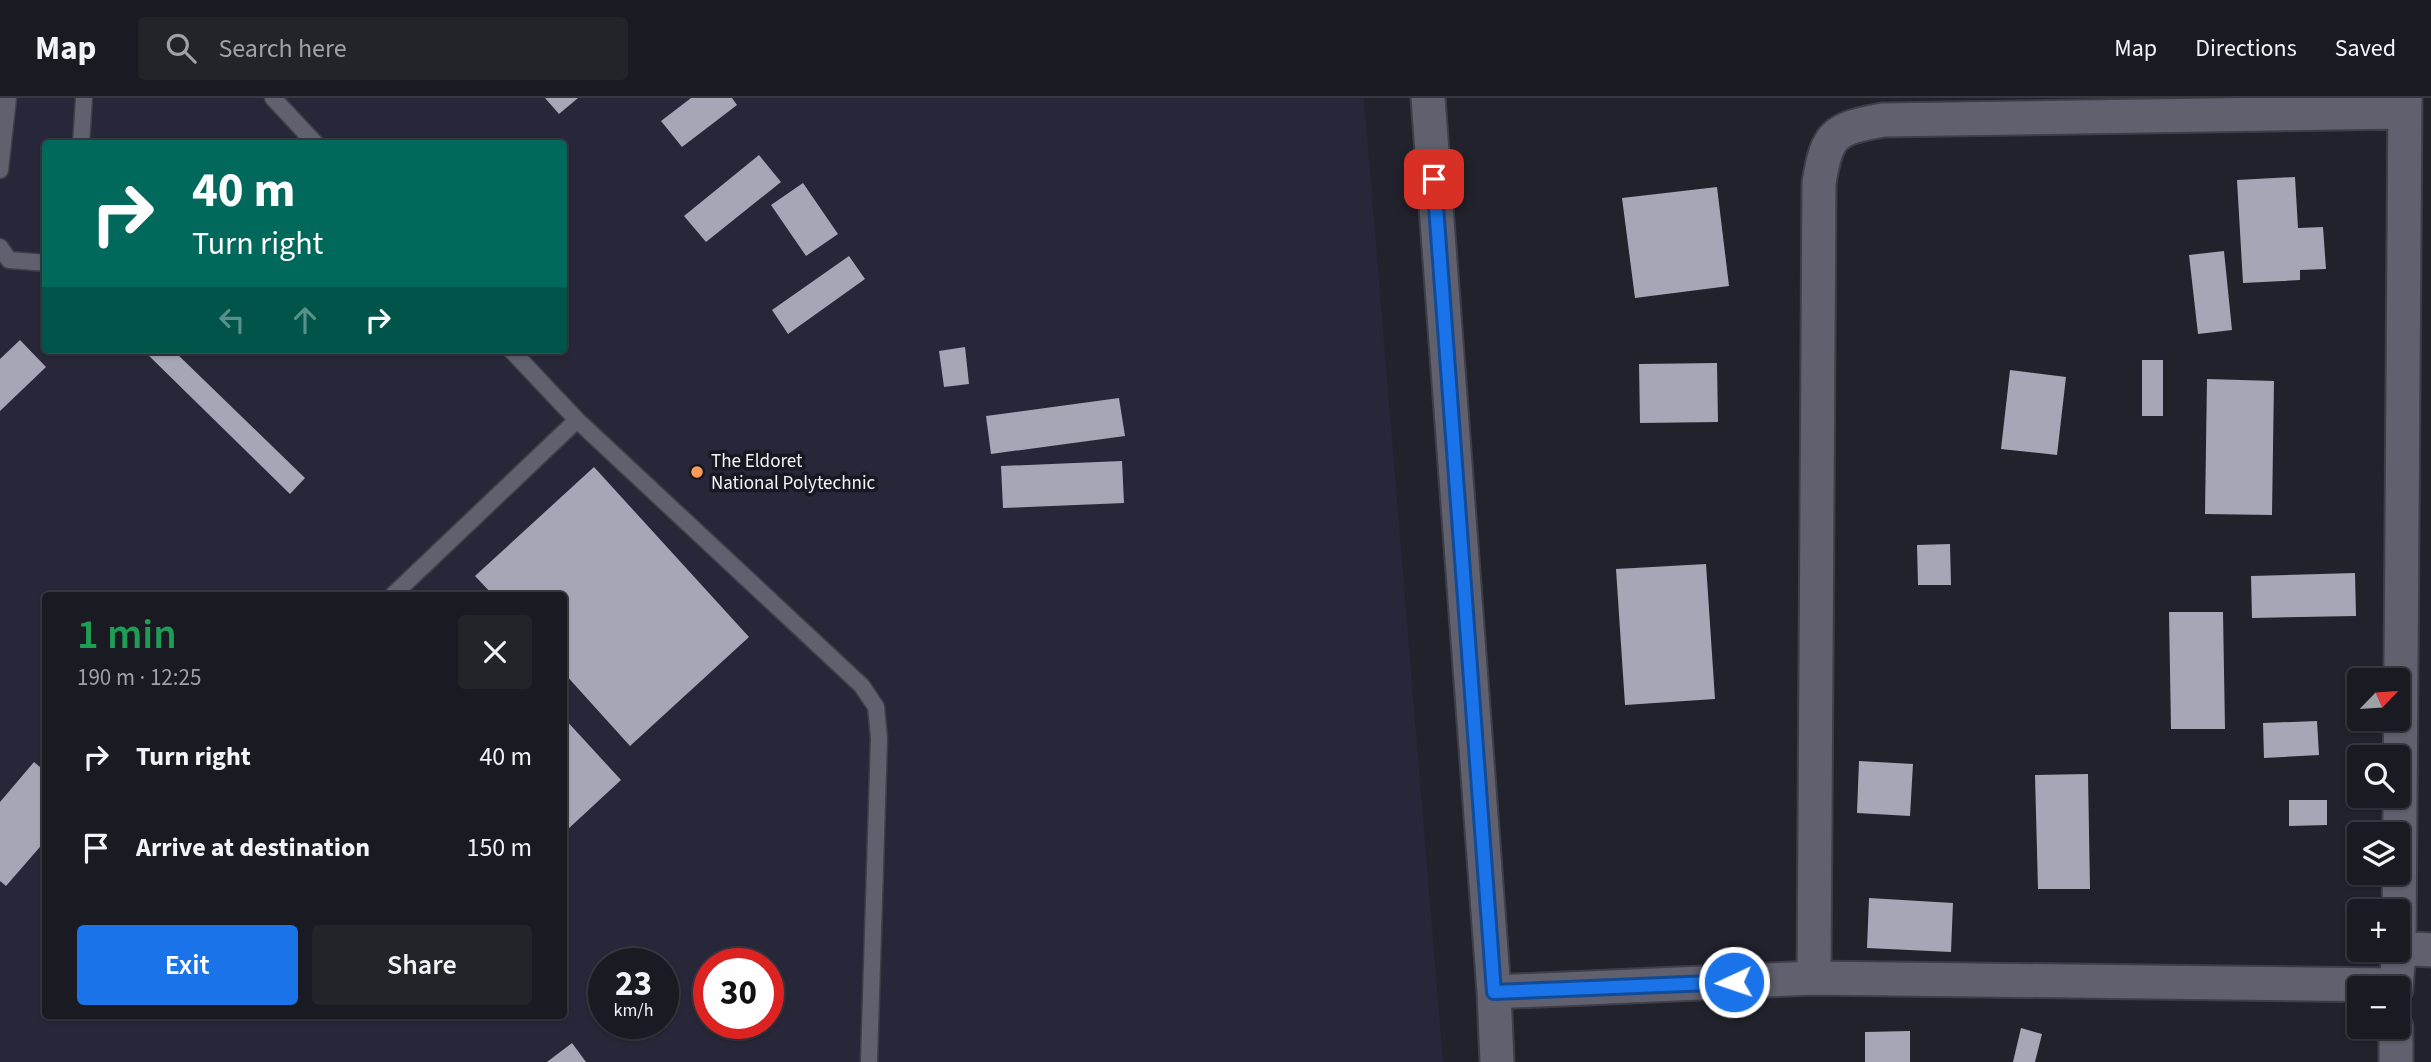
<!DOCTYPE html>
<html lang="en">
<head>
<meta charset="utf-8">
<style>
  :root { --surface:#1a1a22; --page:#23232a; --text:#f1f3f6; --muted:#9fa1a5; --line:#383840; --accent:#1a73e8 }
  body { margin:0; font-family:"Source Sans 3",sans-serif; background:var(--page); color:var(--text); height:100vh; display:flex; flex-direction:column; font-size:26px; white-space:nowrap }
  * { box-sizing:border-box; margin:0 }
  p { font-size:23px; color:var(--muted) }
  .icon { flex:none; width:38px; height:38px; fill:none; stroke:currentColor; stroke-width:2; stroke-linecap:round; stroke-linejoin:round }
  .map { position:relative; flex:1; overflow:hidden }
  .drawer { position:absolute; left:42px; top:494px; width:525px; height:427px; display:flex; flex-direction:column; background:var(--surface); border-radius:7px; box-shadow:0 2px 5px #0004,0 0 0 2px var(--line) }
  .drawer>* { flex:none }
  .hud { position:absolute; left:42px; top:42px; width:525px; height:214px; border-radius:7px; box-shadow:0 2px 5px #0004,0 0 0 2px var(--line); background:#00695c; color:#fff; overflow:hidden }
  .needle { width:46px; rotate:65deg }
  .fabs { position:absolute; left:2347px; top:570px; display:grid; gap:14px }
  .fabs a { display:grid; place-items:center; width:63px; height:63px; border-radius:7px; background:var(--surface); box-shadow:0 2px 5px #0004,0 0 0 2px var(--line); font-size:35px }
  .speed { position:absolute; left:588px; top:850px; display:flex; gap:14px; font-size:35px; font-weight:700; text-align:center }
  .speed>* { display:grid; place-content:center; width:91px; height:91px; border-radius:50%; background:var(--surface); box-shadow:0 2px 5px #0004,0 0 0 2px var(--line); line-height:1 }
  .speed small { font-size:18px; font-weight:400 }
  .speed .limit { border:10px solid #d22; background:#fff; color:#111 }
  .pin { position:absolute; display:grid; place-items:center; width:60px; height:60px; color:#fff; margin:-30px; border-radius:14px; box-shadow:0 4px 10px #0006 }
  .me { position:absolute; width:77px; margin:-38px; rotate:267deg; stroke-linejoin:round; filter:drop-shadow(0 0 5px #0008) }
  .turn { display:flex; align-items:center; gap:24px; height:147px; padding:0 35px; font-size:32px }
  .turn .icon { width:91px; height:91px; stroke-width:2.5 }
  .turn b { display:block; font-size:49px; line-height:60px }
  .lanes { display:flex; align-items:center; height:66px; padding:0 35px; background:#0003; justify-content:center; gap:35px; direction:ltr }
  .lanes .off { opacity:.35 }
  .round { display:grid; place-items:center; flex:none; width:74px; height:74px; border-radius:7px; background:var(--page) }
  .headline { display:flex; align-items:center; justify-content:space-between; height:119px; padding:0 35px }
  h1 { font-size:42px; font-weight:600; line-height:52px; color:#1e9e55 }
  .action { display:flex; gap:14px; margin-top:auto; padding:14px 35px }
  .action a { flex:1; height:80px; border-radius:7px; background:var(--accent); color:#fff; font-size:28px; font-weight:600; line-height:80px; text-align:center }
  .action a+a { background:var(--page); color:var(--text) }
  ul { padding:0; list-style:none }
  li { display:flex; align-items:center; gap:21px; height:91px; padding:0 35px }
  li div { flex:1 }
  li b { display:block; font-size:26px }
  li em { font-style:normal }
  header { display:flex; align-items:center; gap:42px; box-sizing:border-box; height:98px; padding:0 35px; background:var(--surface); border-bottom:2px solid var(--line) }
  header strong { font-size:33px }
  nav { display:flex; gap:38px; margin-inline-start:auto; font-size:24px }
  .search { width:490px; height:63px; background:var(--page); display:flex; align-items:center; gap:18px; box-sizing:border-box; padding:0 24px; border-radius:7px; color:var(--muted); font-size:26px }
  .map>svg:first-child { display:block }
  .built { fill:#282739; fill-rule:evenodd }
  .building { fill:#a6a6b6 }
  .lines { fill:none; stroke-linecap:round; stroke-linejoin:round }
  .lane-casing { stroke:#3e3e48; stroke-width:19 }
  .street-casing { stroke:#3e3e48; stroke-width:37 }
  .lane { stroke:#60606e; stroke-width:16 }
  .street { stroke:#60606e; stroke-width:33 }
  .route-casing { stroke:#114b97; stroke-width:18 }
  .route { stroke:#1a73e8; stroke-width:12 }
  .poi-dot { fill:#fe9b58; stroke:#181823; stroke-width:2.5 }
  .labels { text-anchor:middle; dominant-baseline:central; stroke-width:7; stroke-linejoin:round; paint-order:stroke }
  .poi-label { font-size:19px; fill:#f3f3fb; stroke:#181823; text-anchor:start }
</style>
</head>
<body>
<header>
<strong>Map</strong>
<div class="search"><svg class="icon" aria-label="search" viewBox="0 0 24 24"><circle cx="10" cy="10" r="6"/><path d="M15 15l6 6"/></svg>Search here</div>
<nav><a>Map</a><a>Directions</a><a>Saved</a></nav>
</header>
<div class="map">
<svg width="2431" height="964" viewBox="0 0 2431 964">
  <rect width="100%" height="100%" fill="#22222d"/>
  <path class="built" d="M0 0H1364L1443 964H0ZM46 46H564V252H46ZM46 497H564V917H46ZM604 866H663V926H604ZM709 866H768V926H709Z"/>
  <path class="building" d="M545 0H578L559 16Z
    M691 0H732L737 7 682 49 661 23Z
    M759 57 781 84 706 144 684 118Z
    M2295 79 2298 130 2323 129 2326 171 2300 172V182L2243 185 2237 82Z
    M803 85 838 136 806 158 771 107Z
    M1717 89 1729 188 1635 200 1622 100Z
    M2224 153 2232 232 2198 236 2189 157Z
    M849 158 865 181 788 236 772 212Z
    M20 242 46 269 0 313V261Z
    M965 249 969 286 944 289 939 253Z
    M143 252H173L305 380 290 396Z
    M2142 262H2163V318H2142Z
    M1717 265 1718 324 1640 325 1639 266Z
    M2010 272 2066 279 2057 357 2001 351Z
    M2207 281 2274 283 2272 417 2205 416Z
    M1119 300 1125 338 991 356 986 318Z
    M1122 363 1124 405 1003 410 1001 368Z
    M594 369 749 539 630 648 564 575V497H493L475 478Z
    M1950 446 1951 487H1918L1917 447Z
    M1706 466 1715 601 1625 607 1616 471Z
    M2355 475 2356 518 2252 520 2251 478Z
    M2169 514H2223L2225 631H2171Z
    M564 620 621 682 567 732 564 728Z
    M2317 623 2319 657 2264 660 2263 625Z
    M1859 663 1913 666 1910 718 1857 715Z
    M34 664 46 674V742L6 788 0 783V704Z
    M2088 676 2090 791H2038L2035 677Z
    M2289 702H2327V727L2289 728Z
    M1869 800 1953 805 1951 854 1867 850Z
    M2021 930 2042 936 2035 964H2013Z
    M1910 933V964H1865V934Z
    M572 945 586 964H547Z"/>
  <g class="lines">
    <defs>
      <path id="lane" d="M273 0 316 46
        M81 46 84 0
        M0 72 8 0
        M0 149 9 162 46 165
        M577 322 862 588 876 609 879 640 869 964
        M393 497 577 322 511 252"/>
      <path id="street" d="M1428 0 1494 894 1497 964
        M2399 850 2431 852
        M1814 880 1819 85C1827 35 1834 31 1883 22L2405 14
        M2396 891 2399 850 2405 0
        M1494 894 1814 880 2396 887
        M2396 964V929"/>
    </defs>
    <use href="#lane" class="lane-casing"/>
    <use href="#street" class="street-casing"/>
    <use href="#lane" class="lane"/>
    <use href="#street" class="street"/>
  </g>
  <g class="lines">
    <defs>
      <path id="route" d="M1434 81 1494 894 1734 884"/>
    </defs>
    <use href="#route" class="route-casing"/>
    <use href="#route" class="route"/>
  </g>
  <circle class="poi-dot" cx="697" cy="374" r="7"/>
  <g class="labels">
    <g class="poi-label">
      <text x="711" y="363">The Eldoret<tspan x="711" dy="22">National Polytechnic</tspan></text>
    </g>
  </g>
</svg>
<div class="fabs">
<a><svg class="needle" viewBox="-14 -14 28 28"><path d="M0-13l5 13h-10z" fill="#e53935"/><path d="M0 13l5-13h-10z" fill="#9fa1a5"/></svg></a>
<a><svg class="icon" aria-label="search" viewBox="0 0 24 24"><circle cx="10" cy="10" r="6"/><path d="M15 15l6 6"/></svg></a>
<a><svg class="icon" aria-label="layers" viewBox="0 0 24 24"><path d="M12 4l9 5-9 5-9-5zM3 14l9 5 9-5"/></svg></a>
<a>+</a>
<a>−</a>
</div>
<div class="speed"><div>23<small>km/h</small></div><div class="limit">30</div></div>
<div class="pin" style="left:1434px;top:81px;background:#d93025"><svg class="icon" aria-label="arrive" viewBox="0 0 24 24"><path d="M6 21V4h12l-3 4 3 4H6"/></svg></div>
<svg class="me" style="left:1734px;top:884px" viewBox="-20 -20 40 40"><circle r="17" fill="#1a73e8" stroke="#fff" stroke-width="3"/><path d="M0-11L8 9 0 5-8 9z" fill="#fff"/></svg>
<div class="hud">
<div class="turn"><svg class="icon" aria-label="right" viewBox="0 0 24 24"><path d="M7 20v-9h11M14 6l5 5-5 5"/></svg><div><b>40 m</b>Turn right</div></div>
<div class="lanes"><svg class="icon off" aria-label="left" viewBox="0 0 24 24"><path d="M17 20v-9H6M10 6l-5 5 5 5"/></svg><svg class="icon off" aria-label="ahead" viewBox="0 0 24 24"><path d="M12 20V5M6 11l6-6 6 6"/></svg><svg class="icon" aria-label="right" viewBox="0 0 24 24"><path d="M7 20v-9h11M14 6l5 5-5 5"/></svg></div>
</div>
<section class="drawer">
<div class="headline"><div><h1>1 min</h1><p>190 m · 12:25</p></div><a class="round"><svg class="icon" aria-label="close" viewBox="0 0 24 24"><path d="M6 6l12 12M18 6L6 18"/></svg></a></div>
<ul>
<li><svg class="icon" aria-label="right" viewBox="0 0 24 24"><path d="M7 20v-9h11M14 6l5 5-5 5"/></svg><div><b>Turn right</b></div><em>40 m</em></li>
<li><svg class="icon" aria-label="arrive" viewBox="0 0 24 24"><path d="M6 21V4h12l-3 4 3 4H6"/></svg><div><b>Arrive at destination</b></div><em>150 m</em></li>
</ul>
<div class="action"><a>Exit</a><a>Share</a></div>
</section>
</div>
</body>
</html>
